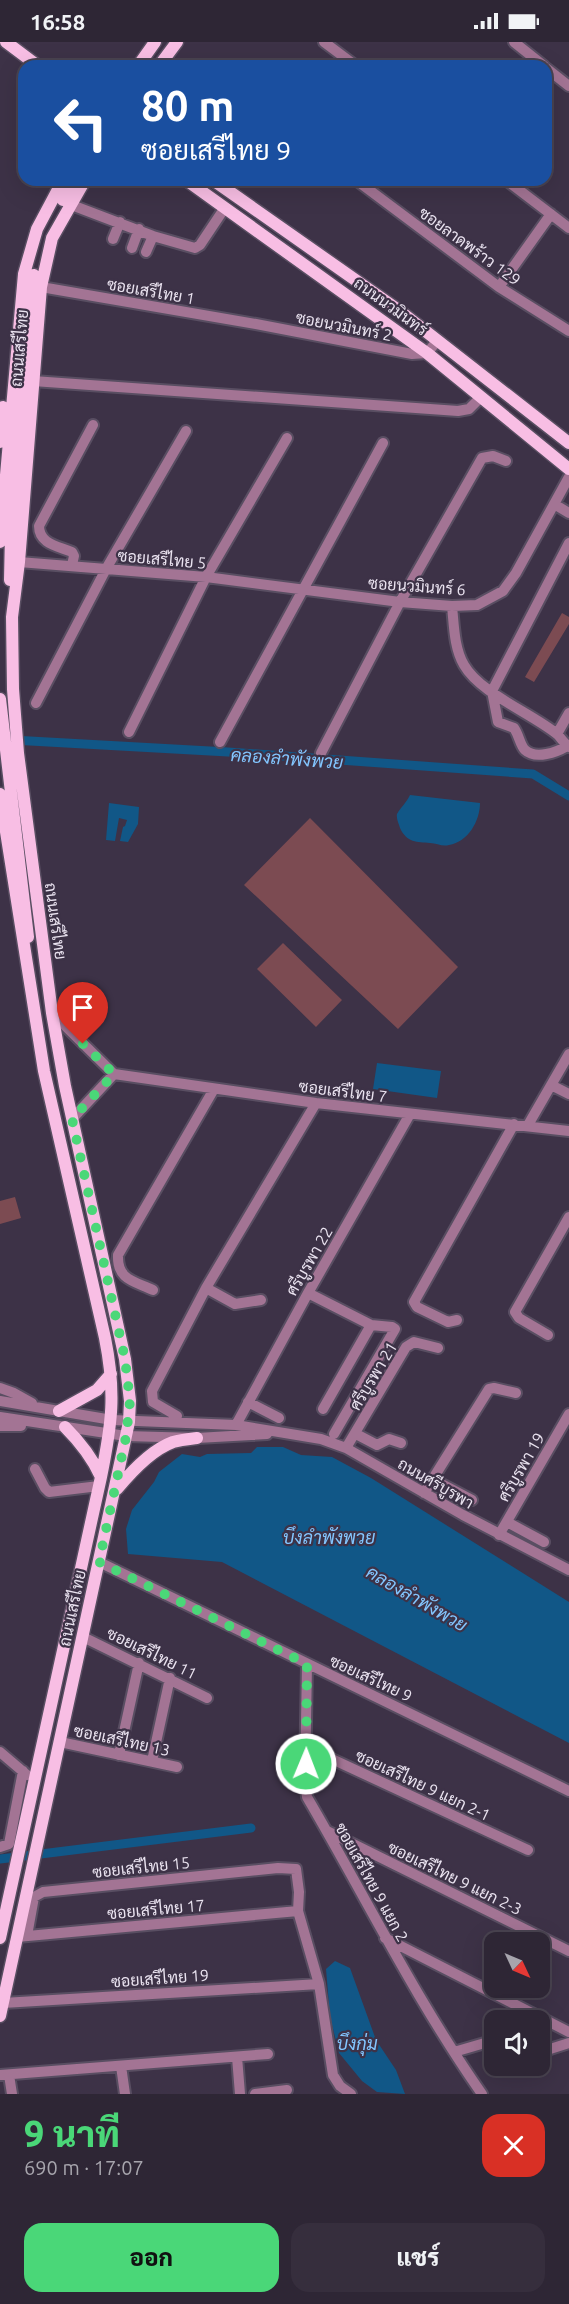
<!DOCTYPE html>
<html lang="th">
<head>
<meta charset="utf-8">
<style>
  :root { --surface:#2e2635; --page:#362e3d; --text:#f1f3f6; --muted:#a7a5ad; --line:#494350; --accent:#4ad778 }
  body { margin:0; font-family:Ubuntu,Sarabun,sans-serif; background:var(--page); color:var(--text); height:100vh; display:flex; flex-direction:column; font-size:22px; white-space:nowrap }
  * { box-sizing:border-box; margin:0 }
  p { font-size:20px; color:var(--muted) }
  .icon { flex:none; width:33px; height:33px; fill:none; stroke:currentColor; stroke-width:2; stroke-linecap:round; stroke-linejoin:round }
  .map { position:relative; height:2052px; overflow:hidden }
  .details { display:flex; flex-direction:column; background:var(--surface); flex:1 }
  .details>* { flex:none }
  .top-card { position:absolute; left:18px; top:18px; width:534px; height:126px; border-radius:18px; box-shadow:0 6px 24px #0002,0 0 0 2px var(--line); background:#1a4fa0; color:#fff; overflow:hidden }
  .needle { width:39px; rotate:134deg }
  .tools { position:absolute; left:484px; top:1890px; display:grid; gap:12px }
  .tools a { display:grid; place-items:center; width:66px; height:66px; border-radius:12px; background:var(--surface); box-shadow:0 6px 24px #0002,0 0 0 2px var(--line); font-size:30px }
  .pin { position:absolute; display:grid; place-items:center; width:51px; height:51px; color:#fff; margin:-62px -26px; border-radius:50% 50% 50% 0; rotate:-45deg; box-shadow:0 0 6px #0007 }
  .pin .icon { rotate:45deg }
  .me { position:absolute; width:66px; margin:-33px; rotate:1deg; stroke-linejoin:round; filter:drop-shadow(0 0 4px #0008) }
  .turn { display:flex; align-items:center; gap:21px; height:126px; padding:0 24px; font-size:27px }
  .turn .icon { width:78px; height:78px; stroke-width:2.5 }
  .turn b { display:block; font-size:42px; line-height:51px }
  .round { display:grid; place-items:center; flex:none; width:63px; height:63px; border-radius:18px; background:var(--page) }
  .overview { display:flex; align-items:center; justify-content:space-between; height:102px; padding:0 24px }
  h1 { font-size:36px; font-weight:800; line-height:45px; color:var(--accent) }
  .cta { display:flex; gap:12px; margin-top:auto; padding:12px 24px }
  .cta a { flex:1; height:69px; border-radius:18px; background:var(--accent); color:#111; font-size:24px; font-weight:800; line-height:69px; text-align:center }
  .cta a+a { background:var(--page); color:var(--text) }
  .status { display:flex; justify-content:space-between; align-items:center; height:42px; padding:0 30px; background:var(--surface); direction:ltr }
  .status svg { height:16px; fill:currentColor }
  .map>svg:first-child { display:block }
  .green { fill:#7c4b52 }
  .water { fill:#115787 }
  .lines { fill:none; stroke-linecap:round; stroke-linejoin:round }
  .canal { stroke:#115787; stroke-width:9 }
  .minor-casing { stroke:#594e62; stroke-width:14 }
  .major-casing { stroke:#594e62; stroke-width:15 }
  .minor { stroke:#a37494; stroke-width:10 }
  .major { stroke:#f8bee4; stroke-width:12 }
  .route { stroke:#4ad778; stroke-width:10; stroke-dasharray:0 18 }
  .labels { text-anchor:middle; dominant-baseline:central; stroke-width:4.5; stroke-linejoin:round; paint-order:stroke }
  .street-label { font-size:16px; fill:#eae3f0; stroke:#3d3247 }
  .water-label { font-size:18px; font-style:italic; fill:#83c6ff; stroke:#3d3247 }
</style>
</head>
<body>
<div class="status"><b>16:58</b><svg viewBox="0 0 49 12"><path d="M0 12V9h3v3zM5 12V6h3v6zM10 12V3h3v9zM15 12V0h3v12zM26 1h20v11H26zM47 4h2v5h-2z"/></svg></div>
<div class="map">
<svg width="569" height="2052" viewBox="0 0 569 2052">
  <rect width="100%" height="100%" fill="#3d3247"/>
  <path class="green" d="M562 571 569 575V582L534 640 525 635Z
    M310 776 458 925 398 987 244 843Z
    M283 901 342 958 316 985 257 927Z
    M15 1155 21 1176 0 1182V1159Z"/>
  <path class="water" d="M410 753 480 761C480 779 468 800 449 803 442 805 437 801 430 801 417 800 407 801 400 786 399 782 396 777 397 772 400 766 407 760 410 753Z
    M109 761 139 765 138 782 128 800 120 799 123 785 125 784 127 778 119 776 115 799 106 798Z
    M377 1021 441 1029 437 1056 373 1047Z
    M257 1405H283L301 1413 332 1415 371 1436 569 1560V1701L222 1520 128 1512 126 1487 132 1468 154 1440 159 1430 182 1412 200 1415 207 1412 251 1411Z
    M335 1919 350 1926 376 1998 396 2028 405 2052 377 2050 362 2039 339 2011 330 1975 326 1927Z"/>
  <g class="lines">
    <path class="canal" d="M12 698 228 710 533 732 569 754
      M0 1817 251 1786"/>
    <defs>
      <path id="minor" d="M324 0 356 24
        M514 0 544 24
        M546 26 569 44
        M356 138 499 245 569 289
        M506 138 569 186
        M69 162 153 194 195 206 200 203 224 167
        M113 197 120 180
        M132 206 139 187
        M146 210 153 194
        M41 245 256 282 412 312 427 311 438 298
        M499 245 551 172
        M33 339 458 369 469 367 481 355
        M554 462 569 471
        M19 520 206 535 400 560 452 564 477 563 503 549 516 531 569 435
        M72 523 74 514 72 510C58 504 39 502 39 484L93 383
        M452 564C454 583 454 606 464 623 480 651 531 671 557 692 561 696 564 701 569 705
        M36 661 106 527 186 389
        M129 690 206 535 287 396
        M557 692 569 671
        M220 700 383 401
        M567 704C557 710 536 718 525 708 520 703 519 693 514 686L498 680 492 649 569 501
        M321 711 400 560 482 416 493 414 506 419
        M52 971 114 1032
        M551 1043 569 1052
        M72 1077 114 1032 316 1061 569 1089
        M528 1083 569 1012
        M206 1246 235 1262 261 1258
        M153 1248C134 1239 117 1238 118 1213L214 1047
        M308 1251 371 1283 392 1285 395 1287 334 1392
        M457 1278 448 1280 417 1265 414 1260 514 1082
        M548 1293 519 1276 515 1270 569 1175
        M0 1346 14 1351 32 1361
        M0 1359 112 1378 236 1383 321 1397 346 1406 463 1473 569 1528
        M248 1360 279 1376
        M323 1367 371 1283
        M177 1374 153 1360 152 1349 206 1246 316 1061
        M0 1375 126 1394 197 1396 267 1392
        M236 1383 308 1251 410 1072
        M0 1384H21
        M356 1392 377 1403 389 1397 401 1401
        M346 1406 406 1305 414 1300 438 1306
        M35 1427 45 1446 49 1450 99 1444
        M432 1437 472 1458
        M424 1451 489 1347 494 1346 516 1351
        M507 1480 544 1500
        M499 1493 569 1372
        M99 1520 569 1749
        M83 1595 207 1656
        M307 1622 305 1739 307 1755C365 1854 416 1958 482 2052
        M60 1700 177 1725
        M306 1705 528 1808
        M0 1710 27 1733
        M119 1713 139 1621
        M152 1719 170 1636
        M327 1789 569 1909
        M0 1805 9 1802 23 1729
        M17 1895 28 1888 34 1855 43 1850 278 1826 296 1827 299 1850 298 1869 319 1942 333 2033 340 2044 351 2052
        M17 1895 298 1869
        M385 1896 569 1990
        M3 1961 319 1942
        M547 2008 569 2001
        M454 2010 495 1998
        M237 2015 240 2052
        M121 2024 125 2052
        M0 2033 268 2012
        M9 2033 12 2052
        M255 2052 287 2048"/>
      <path id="major" d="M6 0 38 24
        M138 24 155 0
        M159 24 177 0
        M186 138 427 311 569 427
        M213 138 401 270 569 401
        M63 158 74 138
        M0 400 3 365
        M0 500 24 232 37 187 63 138
        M10 538 11 491 34 233
        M0 657 28 895
        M0 752 44 1029 105 1296C116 1351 112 1381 101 1435L0 1896
        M59 1369 97 1348 111 1332
        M65 1385C81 1401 92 1415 101 1435
        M117 1447C131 1430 151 1408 173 1400 180 1398 189 1397 197 1396
        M0 1974 129 1380 130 1359 125 1317 65 1044 52 971 18 711 13 647 12 575 19 520 41 245 52 196 85 138"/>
    </defs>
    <use href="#minor" class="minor-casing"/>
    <use href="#major" class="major-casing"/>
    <use href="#minor" class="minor"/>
    <use href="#major" class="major"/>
  </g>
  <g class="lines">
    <path class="route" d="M83 1002 114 1032 72 1077 125 1317 130 1359 126 1395 99 1520 307 1622 306 1722"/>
  </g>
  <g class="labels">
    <g class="street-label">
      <text transform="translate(470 204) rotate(36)">ซอยลาดพร้าว 129</text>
      <text transform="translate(151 249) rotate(10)">ซอยเสรีไทย 1</text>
      <text transform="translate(391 264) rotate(36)">ถนนนวมินทร์</text>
      <text transform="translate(344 284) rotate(11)">ซอยนวมินทร์ 2</text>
      <text transform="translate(19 306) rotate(-85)">ถนนเสรีไทย</text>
      <text transform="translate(162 517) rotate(5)">ซอยเสรีไทย 5</text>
      <text transform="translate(417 544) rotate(4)">ซอยนวมินทร์ 6</text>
      <text transform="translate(56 879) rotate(82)">ถนนเสรีไทย</text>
      <text transform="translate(343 1049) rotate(7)">ซอยเสรีไทย 7</text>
      <text transform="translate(309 1219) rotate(-60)">ศรีบูรพา 22</text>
      <text transform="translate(373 1334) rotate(-59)">ศรีบูรพา 21</text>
      <text transform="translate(521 1425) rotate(-60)">ศรีบูรพา 19</text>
      <text transform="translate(436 1441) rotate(30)">ถนนศรีบูรพา</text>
      <text transform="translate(72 1566) rotate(-78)">ถนนเสรีไทย</text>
      <text transform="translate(152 1611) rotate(26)">ซอยเสรีไทย 11</text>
      <text transform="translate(371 1636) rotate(25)">ซอยเสรีไทย 9</text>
      <text transform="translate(122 1698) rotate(12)">ซอยเสรีไทย 13</text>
      <text transform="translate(423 1743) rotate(25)">ซอยเสรีไทย 9 แยก 2-1</text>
      <text transform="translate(141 1825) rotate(-6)">ซอยเสรีไทย 15</text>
      <text transform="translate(455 1836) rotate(26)">ซอยเสรีไทย 9 แยก 2-3</text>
      <text transform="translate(372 1840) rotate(61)">ซอยเสรีไทย 9 แยก 2</text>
      <text transform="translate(156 1867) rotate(-5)">ซอยเสรีไทย 17</text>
      <text transform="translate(160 1936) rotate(-4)">ซอยเสรีไทย 19</text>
    </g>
    <g class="water-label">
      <text transform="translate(287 716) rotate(4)">คลองลำพังพวย</text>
      <text x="329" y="1495">บึงลำพังพวย</text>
      <text transform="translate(417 1556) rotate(30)">คลองลำพังพวย</text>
      <text x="357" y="2001">บึงกุ่ม</text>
    </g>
  </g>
</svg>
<div class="tools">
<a><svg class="needle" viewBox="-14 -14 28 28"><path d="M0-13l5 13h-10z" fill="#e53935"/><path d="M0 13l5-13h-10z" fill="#a7a5ad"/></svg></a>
<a><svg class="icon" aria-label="sound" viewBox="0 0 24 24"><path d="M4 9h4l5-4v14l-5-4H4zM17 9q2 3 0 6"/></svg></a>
</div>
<div class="pin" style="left:83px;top:1002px;background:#d93025"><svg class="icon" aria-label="arrive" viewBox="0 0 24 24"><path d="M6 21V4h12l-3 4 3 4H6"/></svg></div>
<svg class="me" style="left:306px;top:1722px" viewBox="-20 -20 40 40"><circle r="17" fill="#4ad778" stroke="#fff" stroke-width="3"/><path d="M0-11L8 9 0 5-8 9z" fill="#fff"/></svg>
<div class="top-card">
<div class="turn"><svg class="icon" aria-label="left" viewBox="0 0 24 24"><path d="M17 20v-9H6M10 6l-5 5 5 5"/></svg><div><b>80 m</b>ซอยเสรีไทย 9</div></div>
</div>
</div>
<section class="details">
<div class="overview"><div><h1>9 นาที</h1><p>690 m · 17:07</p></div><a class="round" style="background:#d93025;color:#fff"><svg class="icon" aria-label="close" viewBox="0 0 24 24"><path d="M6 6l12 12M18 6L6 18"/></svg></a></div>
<div class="cta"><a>ออก</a><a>แชร์</a></div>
</section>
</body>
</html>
